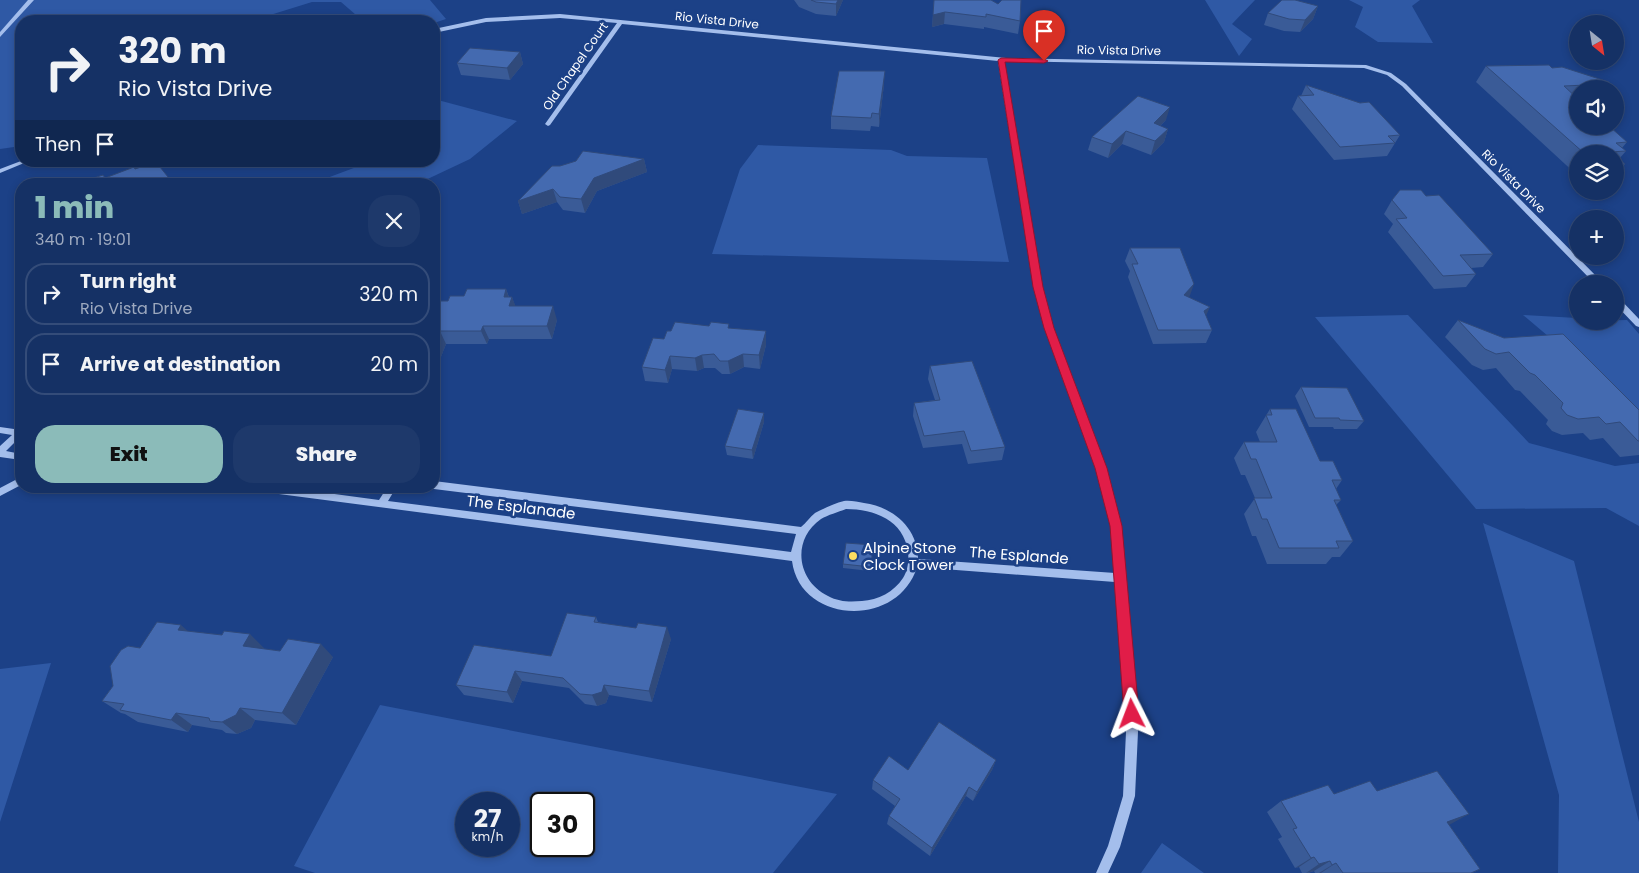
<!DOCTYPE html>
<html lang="en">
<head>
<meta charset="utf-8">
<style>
  :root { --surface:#153165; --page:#1e396b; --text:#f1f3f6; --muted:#9da9bf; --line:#344c79; --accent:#8bbbb9 }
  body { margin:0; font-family:Poppins,sans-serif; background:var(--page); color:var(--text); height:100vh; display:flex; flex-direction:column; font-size:19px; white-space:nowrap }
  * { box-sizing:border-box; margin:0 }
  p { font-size:16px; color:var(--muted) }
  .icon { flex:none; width:28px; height:28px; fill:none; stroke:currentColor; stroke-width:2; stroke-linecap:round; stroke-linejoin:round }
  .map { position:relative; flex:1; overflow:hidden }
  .sheet { position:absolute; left:15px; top:178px; width:425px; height:315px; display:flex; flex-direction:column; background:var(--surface); border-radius:20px; box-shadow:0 2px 8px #0003,0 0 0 1px var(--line) }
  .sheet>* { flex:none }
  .top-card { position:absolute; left:15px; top:15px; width:425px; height:152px; border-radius:20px; box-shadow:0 2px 8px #0003,0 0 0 1px var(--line); background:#153165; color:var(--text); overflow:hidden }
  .needle { width:32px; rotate:150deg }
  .buttons { position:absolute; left:1569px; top:15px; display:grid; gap:10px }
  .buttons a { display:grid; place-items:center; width:55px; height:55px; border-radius:50%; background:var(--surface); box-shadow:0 2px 8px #0003,0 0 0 1px var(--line); font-size:25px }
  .speed { position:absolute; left:455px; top:792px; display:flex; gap:10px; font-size:25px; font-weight:700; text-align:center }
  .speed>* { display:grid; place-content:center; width:65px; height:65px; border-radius:50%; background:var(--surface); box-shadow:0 2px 8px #0003,0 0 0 1px var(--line); line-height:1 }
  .speed small { font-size:12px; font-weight:400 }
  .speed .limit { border:2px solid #111; border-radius:8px; background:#fff; color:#111 }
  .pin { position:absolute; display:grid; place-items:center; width:42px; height:42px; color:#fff; margin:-51px -21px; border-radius:50% 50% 50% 0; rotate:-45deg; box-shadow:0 0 5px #0007 }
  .pin .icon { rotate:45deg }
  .me { position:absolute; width:55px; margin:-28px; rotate:357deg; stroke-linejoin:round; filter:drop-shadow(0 0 4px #0008) }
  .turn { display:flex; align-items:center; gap:18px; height:105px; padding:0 20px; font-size:22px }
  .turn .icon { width:65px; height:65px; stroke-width:2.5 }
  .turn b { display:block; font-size:35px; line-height:42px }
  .then { display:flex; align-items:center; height:48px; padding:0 20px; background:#0003; gap:10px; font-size:19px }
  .round { display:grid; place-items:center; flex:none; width:52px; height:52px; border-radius:20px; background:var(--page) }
  .headline { display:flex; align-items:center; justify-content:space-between; height:85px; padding:0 20px }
  h1 { font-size:30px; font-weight:800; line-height:38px; color:var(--accent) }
  .cta { display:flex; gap:10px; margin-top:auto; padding:10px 20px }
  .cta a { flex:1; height:58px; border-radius:20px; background:var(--accent); color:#111; font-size:20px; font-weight:800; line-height:58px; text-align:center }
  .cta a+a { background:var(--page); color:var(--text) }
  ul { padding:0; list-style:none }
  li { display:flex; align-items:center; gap:15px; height:62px; margin:0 10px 8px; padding:0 10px; border:2px solid var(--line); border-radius:20px }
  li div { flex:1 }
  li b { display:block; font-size:19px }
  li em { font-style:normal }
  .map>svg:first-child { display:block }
  .green { fill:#2f59a5; fill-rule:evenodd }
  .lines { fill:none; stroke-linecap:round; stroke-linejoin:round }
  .minor { fill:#a4beec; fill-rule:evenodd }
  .wall { fill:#3a5b97 }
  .shaded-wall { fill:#304a7b }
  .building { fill:#446ab0; stroke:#304a7b }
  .route { fill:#e11d48; stroke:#92132f }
  .poi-dot { fill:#fcde61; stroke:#1c4187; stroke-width:2 }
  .labels { text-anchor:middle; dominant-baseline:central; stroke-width:5; stroke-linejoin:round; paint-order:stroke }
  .far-street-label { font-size:12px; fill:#fff; stroke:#1c4187 }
  .street-label { font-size:15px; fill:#fff; stroke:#1c4187 }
  .poi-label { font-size:15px; fill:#fff; stroke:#1c4187; text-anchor:start }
</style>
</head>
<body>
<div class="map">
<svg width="1639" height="873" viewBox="0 0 1639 873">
  <rect width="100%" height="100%" fill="#1c4187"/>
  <path class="green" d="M0 0H430L446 19 434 23 363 21 341 2H312L251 21H21V146L0 149Z
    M1205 0H1255L1232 24 1252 39 1239 56Z
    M1349 0H1420L1412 6 1433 43 1378 42 1355 27 1363 7Z
    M434 99 517 121 470 159 417 184H311L359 166 363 161H434Z
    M758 145 891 150 907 156 987 158 1009 262 712 254 740 169Z
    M1408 315 1529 443 1615 466 1639 463V526L1606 508 1476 509 1315 317Z
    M1523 315 1577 318 1578 321 1627 320 1639 334V413Z
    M1483 523 1574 561 1639 822V873H1558L1559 795Z
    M51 663 0 822V669Z
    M380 705 837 794 773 873H315L294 866ZM466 804H509V846H466ZM541 804H584V846H541Z
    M1162 843 1204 873H1141Z"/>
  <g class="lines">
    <path class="minor" d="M28 0H34L0 37V32Z
      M560 14 1006 58 1366 65 1391 73 1406 84 1604 284H1595L1402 86 1387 75 1364 68 1004 61 1042 287 1053 328 1106 468 1121 526 1138 732 1135 796 1120 847 1108 873H1096L1108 846 1123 796 1126 732 1115 582 917 567C898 629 800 624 792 561L241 489 240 486H275L379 500 388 486H397L388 501 791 552 796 534 434 489 430 486H434V481L801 527C806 523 810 517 815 513 823 509 835 503 844 501 850 500 858 502 864 503 893 507 918 528 918 559L1115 573 1111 526 1096 468 1045 328 1034 287 998 61 622 24 550 125 548 126 545 124 617 23 560 18 486 22 434 33V29L486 18ZM846 509C874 509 904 520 908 552 909 560 908 570 903 578 894 592 878 600 862 601 850 602 839 602 828 596 797 581 791 540 821 519 828 515 838 512 846 509Z
      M21 161H29L0 173V169Z
      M1615 296 1618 297 1639 319V327L1636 326 1615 304Z
      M0 427 21 430V436L6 451 21 454V460L0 457V446L12 435 0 433Z
      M21 477V485L0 496V488Z"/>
  </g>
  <path class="wall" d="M794 0H843L836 16 816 14 799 7Z
    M934 0 1020 21 1018 34 984 27V29L944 24 932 27Z
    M1318 6 1313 19 1300 32 1284 31 1264 25 1268 13Z
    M520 52 523 64 510 80 461 75 457 63Z
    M1486 66 1552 68 1609 84 1605 89H1578V126L1627 142 1622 148 1626 151 1619 159 1625 164 1615 177V154H1578V176L1476 82Z
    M884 84 879 127 871 126 870 131 831 129V116Z
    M1306 85 1400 135 1387 156 1334 160 1292 109 1298 96H1301Z
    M1166 120 1160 126 1168 129 1164 142 1151 155 1122 144 1108 158 1088 150 1092 137Z
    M644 159 647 172 597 191 585 213 563 210 557 202 522 214 518 201 560 166Z
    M1392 200 1493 254 1483 267 1471 268 1476 274 1466 287 1434 289 1388 232 1393 224 1384 214Z
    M1130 248 1189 297 1206 316 1212 330 1206 343 1153 344 1128 277 1130 271 1125 261Z
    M506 289 509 297H512L515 306 557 320 552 339H489L487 344H446L439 362H434V301H448L464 296Z
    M1458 320 1639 410V455L1620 457 1603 438 1590 440 1583 433 1562 435 1552 431 1546 424 1548 420 1520 391 1515 390 1496 368 1483 370 1472 365 1445 337Z
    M730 328 766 345 760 369 744 367 730 374H722L715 368H704L697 371 672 369 668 383 645 381 642 367 664 339 671 331Z
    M930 366 1005 447 1002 460 968 464 962 444 923 448 913 416 914 403 935 400 928 379Z
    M1301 387 1364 421 1357 429H1334L1333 427H1309L1295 396Z
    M1270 409 1320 461 1342 480 1336 489 1341 500 1336 505 1353 541 1340 557H1332L1326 564H1267L1256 536H1252L1244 514 1255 498 1245 475H1241L1234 458 1244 442H1260L1256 432Z
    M764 422 753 459 727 455 725 446Z
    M873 545 870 571 843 568V564Z
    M596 617 598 622 671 639 652 702 609 695 606 703 597 706 585 704 569 688 522 681 513 703 464 695 456 685 551 656Z
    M188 631 264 648 263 649 333 657 296 725 255 720 251 728 237 734 226 733 222 730 192 725 188 732 138 722 125 714 121 713 102 701 140 648Z
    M996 760 992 770 973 801 966 796 930 856 887 824 889 816 895 806 872 789 873 780 908 770Z
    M1377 791 1449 825 1480 869 1472 873H1315L1314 871 1308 873H1302L1299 867 1295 868 1278 839 1282 837 1267 812 1281 801 1334 794Z"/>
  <path class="shaded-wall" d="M838 0H843L836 16V4Z
    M1318 6 1313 19 1300 32 1305 20Z
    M945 12 944 24 932 27 933 15Z
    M520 52 523 64 510 80 507 68Z
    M885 71 884 84 879 127V114Z
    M1170 107 1166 120 1149 136 1154 123Z
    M1168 129 1164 142 1151 155 1155 141Z
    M1126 131 1122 144 1108 158 1112 144Z
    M644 159 647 172 597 191 585 213 581 199 594 178Z
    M168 177 173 184H149Z
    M553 189 557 202 522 214 518 201Z
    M1194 284 1189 298 1184 295Z
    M506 289 510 301 512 297 517 310 514 319 504 297Z
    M553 306 557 320 552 339 547 326Z
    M1210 307 1204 320V311Z
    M483 326 489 339 487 344 481 331Z
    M440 331 446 344 439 362 434 351V346Z
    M766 331V345L760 369 759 355Z
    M743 354 744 367 730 374 728 361Z
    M702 355 704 368 697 371 695 358Z
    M670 356 672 369 668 383 665 370Z
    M764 413V422L753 459 752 450Z
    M181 625 197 639 178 630Z
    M667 627 671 639 652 702 649 691Z
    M250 634 264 648 258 659 243 646Z
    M321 644 333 657 296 725 282 713Z
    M515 671 522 681 513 703 507 692Z
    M604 685 609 695 606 703 597 706 592 695Z
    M240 708 255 720 251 728 237 734 222 722Z
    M176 713 192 725 188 732 171 720Z
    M996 760 992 770 973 801 977 792Z
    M969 787 966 796 930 856 932 848Z
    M1469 814 1449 825 1447 822Z
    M1314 857 1299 867 1295 868 1311 858Z
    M1330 861 1314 871 1306 873 1319 864Z
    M1336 863 1321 873H1319L1332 865Z"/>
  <path class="building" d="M811 0H838L836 4 816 2Z
    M934 0H991L998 4 1002 0H1021L1020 21 986 14V17L945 12 933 15Z
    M1282 0H1295L1318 6 1305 20 1289 19 1268 13Z
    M470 48 520 52 507 68 457 63Z
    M1549 65 1552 68 1562 67 1609 82V84L1564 86 1578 99V126H1609L1627 142 1616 143 1626 151 1610 152 1613 154H1585L1486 66Z
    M839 71H885L879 114 872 113 871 118 831 116Z
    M1306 85 1360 103 1369 102 1400 135 1388 136 1395 143 1340 147 1298 96 1314 95Z
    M1138 96 1170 107 1154 123 1168 129 1155 141 1126 131 1112 144 1092 137Z
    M583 151 644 159 594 178 581 199 560 197 553 189 518 201 552 166H560L576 161Z
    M1615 156 1625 164 1615 165Z
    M156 162 168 177 149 184H82L81 182 103 175 105 178 134 167 135 169Z
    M1400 190H1421L1426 196 1439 195 1493 254 1460 255 1476 274 1443 276 1396 219 1407 218 1392 200Z
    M1130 248H1180L1194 284 1184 295 1210 307 1204 311 1212 330H1158L1132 264H1138Z
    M467 289H506L504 297H512L509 306H553L547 326H483L481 331H440L434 346V301H448L450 296H464Z
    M1458 320 1504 338 1563 334 1639 410V441H1638L1620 422 1606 424 1599 417 1578 419 1567 415 1561 408 1563 403 1535 375 1530 373 1509 352 1496 354 1485 349Z
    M675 322 709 326 711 322 729 324 728 328 766 331 759 355 743 354 728 361H720L714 354 702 355 695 358 670 356 665 370 642 367 653 338 664 339 667 331H671Z
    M972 361 1005 447 971 451 964 431 924 436 914 403 940 400 930 366Z
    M1301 387 1347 388 1364 421 1340 420 1339 418H1315Z
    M738 409 764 413 752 450 725 446Z
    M1270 409H1296L1320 461H1333L1342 480H1332L1341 500H1334L1353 541H1336L1339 548H1279L1267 519H1262L1254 498H1272L1256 459H1251L1244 442H1277L1266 415H1272Z
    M846 543 873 545 871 567 843 564Z
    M567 613 596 617 594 622 636 628 638 623 667 627 649 691 604 685 602 692 592 695 580 694 563 678 515 671 507 692 456 685 474 645 551 656Z
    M157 622 181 625 178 630 222 635 224 631 250 634 243 646 280 651 288 639 321 644 282 713 240 708 236 715 222 722 210 721 209 718 176 713 171 720 120 710 124 704 102 701 113 686 110 666 121 650 128 646 140 648Z
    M939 722 996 760 977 792 969 787 932 848 889 816 900 799 873 780 889 756 908 770Z
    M1437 771 1469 814 1447 822 1480 869 1471 873H1343L1336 863 1332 865 1330 861 1319 864 1314 857 1311 858 1293 829 1297 828 1281 801 1328 785 1334 794 1370 781 1377 791Z"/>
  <path class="route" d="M1001 58 1044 59 1048 61 1044 63 1005 62 1043 287 1054 328 1107 468 1122 526 1139 714 1137 719 1132 721 1126 719 1124 714 1110 526 1095 468 1044 328 1033 287 998 60Z"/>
  <circle class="poi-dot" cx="853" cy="556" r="5"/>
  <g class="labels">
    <g class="far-street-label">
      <text transform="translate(717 20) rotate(6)">Rio Vista Drive</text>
      <text transform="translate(1119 50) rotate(1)">Rio Vista Drive</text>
      <text transform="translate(575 66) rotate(-55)">Old Chapel Court</text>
      <text transform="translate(1514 181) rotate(45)">Rio Vista Drive</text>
    </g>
    <g class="street-label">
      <text transform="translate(521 507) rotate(7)">The Esplanade</text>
      <text transform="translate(1019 555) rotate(4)">The Esplande</text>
    </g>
    <g class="poi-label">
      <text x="863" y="547">Alpine Stone<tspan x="863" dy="17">Clock Tower</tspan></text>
    </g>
  </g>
</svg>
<div class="buttons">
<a><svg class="needle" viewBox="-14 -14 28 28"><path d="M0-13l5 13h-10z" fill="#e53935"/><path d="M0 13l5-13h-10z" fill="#9da9bf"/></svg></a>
<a><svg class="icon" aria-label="sound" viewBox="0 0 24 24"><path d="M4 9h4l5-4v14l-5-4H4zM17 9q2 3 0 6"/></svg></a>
<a><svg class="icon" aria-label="layers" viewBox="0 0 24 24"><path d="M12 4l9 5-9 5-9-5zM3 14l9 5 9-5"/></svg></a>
<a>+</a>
<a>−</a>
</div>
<div class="speed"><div>27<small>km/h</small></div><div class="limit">30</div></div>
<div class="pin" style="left:1044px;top:61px;background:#d93025"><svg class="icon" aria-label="arrive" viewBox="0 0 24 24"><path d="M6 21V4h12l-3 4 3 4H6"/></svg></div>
<svg class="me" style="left:1132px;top:714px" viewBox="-20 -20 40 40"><path d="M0-17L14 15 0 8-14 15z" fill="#e11d48" stroke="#fff" stroke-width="4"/></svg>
<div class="top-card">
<div class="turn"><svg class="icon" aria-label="right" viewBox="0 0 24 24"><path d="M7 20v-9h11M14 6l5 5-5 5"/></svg><div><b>320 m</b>Rio Vista Drive</div></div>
<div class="then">Then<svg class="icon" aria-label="arrive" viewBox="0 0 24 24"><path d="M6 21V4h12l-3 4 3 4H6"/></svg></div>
</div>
<section class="sheet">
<div class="headline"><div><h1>1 min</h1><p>340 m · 19:01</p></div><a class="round"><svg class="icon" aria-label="close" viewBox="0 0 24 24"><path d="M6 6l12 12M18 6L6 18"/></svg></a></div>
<ul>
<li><svg class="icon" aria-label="right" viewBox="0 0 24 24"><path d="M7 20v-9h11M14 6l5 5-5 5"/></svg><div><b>Turn right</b><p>Rio Vista Drive</p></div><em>320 m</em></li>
<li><svg class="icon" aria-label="arrive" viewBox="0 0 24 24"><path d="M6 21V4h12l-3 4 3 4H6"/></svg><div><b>Arrive at destination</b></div><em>20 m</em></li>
</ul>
<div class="cta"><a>Exit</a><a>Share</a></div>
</section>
</div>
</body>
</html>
